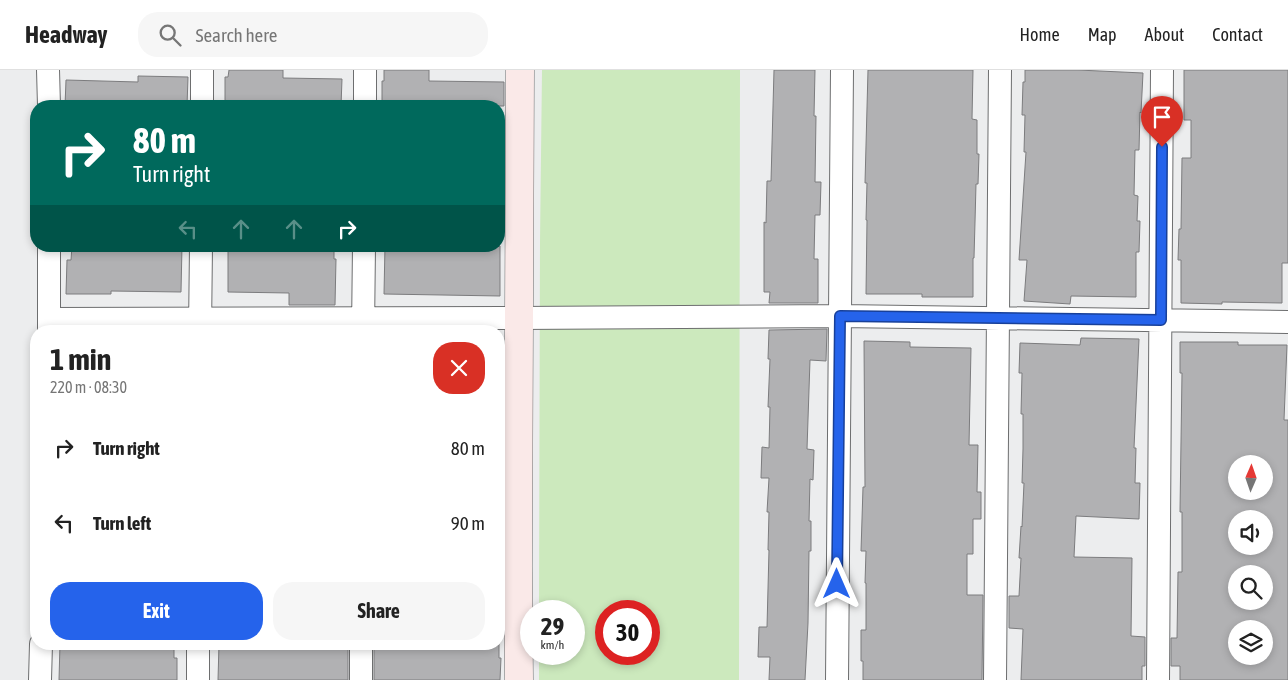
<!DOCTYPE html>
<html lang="en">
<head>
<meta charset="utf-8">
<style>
  :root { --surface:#fff; --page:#f6f6f6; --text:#222; --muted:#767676; --line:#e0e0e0; --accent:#2563eb }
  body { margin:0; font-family:"Asap Condensed",sans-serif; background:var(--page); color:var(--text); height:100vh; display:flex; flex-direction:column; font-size:19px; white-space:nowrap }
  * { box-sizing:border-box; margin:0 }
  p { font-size:16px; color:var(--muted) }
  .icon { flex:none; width:28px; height:28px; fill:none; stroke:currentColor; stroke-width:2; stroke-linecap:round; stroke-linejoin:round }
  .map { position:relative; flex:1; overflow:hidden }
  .sheet { position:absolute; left:30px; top:255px; width:475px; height:325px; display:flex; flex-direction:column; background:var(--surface); border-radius:20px; box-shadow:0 2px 8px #0003 }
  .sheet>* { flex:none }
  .hud { position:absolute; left:30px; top:30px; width:475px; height:152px; border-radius:20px; box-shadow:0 2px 8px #0003; background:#00695c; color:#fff; overflow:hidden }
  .needle { width:32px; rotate:2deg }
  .fabs { position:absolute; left:1228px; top:385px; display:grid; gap:10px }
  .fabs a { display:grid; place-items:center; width:45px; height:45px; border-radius:50%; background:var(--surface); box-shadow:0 2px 8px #0003; font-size:25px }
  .speed { position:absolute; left:520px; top:530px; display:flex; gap:10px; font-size:25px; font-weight:700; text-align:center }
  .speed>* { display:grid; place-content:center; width:65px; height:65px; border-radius:50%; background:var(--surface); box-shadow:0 2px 8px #0003; line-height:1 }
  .speed small { font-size:12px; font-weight:400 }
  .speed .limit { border:8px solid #d22; background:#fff; color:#111 }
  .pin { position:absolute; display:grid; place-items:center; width:42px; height:42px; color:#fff; margin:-51px -21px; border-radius:50% 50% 50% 0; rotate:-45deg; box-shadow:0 0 5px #0007 }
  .pin .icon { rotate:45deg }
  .me { position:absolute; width:55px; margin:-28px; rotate:0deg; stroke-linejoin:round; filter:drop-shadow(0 0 4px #0008) }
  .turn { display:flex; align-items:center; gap:18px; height:105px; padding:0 20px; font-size:22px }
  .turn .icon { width:65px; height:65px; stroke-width:2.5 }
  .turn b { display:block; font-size:35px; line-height:42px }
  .lanes { display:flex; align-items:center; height:48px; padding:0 20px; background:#0003; justify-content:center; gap:25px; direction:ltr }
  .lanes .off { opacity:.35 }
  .round { display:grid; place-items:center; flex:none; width:52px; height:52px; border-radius:20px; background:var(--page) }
  .head { display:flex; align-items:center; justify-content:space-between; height:85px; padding:0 20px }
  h1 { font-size:30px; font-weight:700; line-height:38px }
  .button { display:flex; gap:10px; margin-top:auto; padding:10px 20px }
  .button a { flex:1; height:58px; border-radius:20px; background:var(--accent); color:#fff; font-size:20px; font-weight:700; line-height:58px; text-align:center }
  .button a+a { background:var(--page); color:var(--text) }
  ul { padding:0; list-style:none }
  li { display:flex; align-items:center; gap:15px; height:75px; padding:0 20px }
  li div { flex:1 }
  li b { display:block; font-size:19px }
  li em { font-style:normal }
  header { display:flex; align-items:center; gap:30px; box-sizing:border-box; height:70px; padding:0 25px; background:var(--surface); border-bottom:1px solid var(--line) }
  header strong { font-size:24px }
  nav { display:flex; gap:28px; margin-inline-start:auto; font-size:18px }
  .search { width:350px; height:45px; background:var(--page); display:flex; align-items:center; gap:12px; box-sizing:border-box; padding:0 18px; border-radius:20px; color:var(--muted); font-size:19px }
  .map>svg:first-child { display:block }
  .green { fill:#cce9bd; fill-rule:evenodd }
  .building { fill:#b1b1b3; stroke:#7c7c7e; fill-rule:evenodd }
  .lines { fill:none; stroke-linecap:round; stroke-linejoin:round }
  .street-casing { stroke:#6d6e6f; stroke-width:24 }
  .secondary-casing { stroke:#6d6e6f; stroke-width:29 }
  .street { stroke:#fff; stroke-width:22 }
  .secondary { stroke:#fae9e8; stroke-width:28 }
  .route-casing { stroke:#184099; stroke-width:12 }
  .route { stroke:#2563eb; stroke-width:9 }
</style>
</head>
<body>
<header>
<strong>Headway</strong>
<div class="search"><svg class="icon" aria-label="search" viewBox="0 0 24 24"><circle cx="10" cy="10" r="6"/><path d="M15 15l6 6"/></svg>Search here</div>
<nav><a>Home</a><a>Map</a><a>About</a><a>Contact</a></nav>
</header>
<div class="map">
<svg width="1288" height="610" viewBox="0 0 1288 610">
  <rect width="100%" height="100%" fill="#ecedee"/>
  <path class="green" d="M542 0H740L739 610H539V584H574V541H539L540 172ZM606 541H649V584H606Z"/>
  <path class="building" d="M229 0H283V8L342 9 341 36H225V7H228Z
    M384 0H429V11L504 12V36H382V11H384Z
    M774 0H815L814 46H816L815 112H821L820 145H815L814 189H818V233H769L770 222H764V152L766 153 767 111H771Z
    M868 0H973L972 49 977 50V84H979L978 114H976L975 152 974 188H973V227H922V224H866L867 150H866L867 113H865Z
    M1025 0H1078L1143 3 1141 43 1140 42 1139 80H1135L1134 125 1138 126 1137 151H1140L1139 182H1136V227L1071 226 1070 234 1024 231 1027 190H1019L1026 82H1024L1025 45H1022L1023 12H1025Z
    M1184 0H1288V193H1282V233L1222 232V234L1181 233V190H1178L1179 159H1181L1182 88H1191V50H1184Z
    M138 6 188 7 187 36H65L66 10 138 12Z
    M72 176H182L181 222 111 221V224H66L67 190H71Z
    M228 176H334V189H336L335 235H289V223L228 222Z
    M385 176H500V226L384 224Z
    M827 259 826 291 810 290 807 379 814 380 813 410 810 409 809 451H811V481H809L808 553 805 610H769L770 587H758L759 557H767L769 480H768L769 442H767L769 408H761L762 377 769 378 770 337H768L770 289H768L769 260Z
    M1081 268 1139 269 1134 378H1136L1135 413H1140L1139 449 1076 446 1074 487 1132 488 1131 566 1145 567V596H1142V610H1021L1023 559 1009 558V526H1019L1021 488H1019L1021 456 1022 457 1024 413H1022L1023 379V344H1021L1022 303H1019L1020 273 1080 275Z
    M864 271 910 272V277L971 278 969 375H978L977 422H981V449H973V484H967V525H983L982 610H863V591H861V560H866V513H865L866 481H861L863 417H865Z
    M1180 272H1238V275H1287L1284 350H1288V610H1180V596H1171V568H1177L1178 502H1182V442H1180L1182 303H1180ZM1236 394H1264V421H1236ZM1236 449H1264V476H1236ZM1236 504H1264V531H1236ZM1236 559H1264V586H1236Z
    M60 574 126 575V574H174V588H177V610H59Z
    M219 574H348V610H218Z
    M374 574H499V588H501L500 610H374Z"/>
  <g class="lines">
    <defs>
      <path id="street" d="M48 0 49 36
        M202 36V0
        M365 36V0
        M49 176V261
        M50 249 518 248 840 246 1288 252
        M200 261 201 176
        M363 261 364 176
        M40 610 41 574
        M198 610V574
        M361 610V574
        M837 610 842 0
        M995 610 1000 0
        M1158 610 1162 0"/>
      <path id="secondary" d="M519 610 518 497 520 0"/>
    </defs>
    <use href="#street" class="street-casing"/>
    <use href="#secondary" class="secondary-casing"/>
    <use href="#street" class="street"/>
    <use href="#secondary" class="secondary"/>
  </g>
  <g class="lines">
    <defs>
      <path id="route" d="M837 514 840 246 1161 250 1162 77"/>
    </defs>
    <use href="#route" class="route-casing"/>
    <use href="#route" class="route"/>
  </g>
</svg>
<div class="fabs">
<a><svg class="needle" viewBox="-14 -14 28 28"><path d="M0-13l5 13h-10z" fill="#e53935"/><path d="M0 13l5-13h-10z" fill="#767676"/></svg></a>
<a><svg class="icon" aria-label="sound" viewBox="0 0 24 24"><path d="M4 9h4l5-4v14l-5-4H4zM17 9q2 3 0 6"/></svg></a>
<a><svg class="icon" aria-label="search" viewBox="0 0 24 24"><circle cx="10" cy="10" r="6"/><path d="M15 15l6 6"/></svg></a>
<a><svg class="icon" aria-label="layers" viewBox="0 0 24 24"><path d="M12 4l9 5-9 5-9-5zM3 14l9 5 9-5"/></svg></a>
</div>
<div class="speed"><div>29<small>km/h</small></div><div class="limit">30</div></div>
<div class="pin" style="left:1162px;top:77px;background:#d93025"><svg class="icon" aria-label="arrive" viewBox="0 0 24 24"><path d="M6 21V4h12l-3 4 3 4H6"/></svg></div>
<svg class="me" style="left:837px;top:514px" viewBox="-20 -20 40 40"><path d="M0-17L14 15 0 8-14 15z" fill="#2563eb" stroke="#fff" stroke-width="4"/></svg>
<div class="hud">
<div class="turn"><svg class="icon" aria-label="right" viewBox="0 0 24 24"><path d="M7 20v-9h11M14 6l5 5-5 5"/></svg><div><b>80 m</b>Turn right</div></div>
<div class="lanes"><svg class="icon off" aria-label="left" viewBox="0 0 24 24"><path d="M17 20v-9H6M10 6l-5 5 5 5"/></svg><svg class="icon off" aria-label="ahead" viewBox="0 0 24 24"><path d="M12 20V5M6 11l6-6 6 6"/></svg><svg class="icon off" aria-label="ahead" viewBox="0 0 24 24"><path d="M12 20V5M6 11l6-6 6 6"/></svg><svg class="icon" aria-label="right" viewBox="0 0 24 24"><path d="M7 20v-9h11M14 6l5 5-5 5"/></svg></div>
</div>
<section class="sheet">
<div class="head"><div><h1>1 min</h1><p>220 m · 08:30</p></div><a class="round" style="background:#d93025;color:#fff"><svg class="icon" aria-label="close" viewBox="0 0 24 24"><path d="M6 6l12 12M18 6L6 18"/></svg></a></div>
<ul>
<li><svg class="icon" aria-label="right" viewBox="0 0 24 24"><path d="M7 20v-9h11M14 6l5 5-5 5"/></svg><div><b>Turn right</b></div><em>80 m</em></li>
<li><svg class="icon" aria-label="left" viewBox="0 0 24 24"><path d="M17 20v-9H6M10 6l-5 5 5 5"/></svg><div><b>Turn left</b></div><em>90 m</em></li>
</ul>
<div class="button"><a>Exit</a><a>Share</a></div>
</section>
</div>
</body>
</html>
